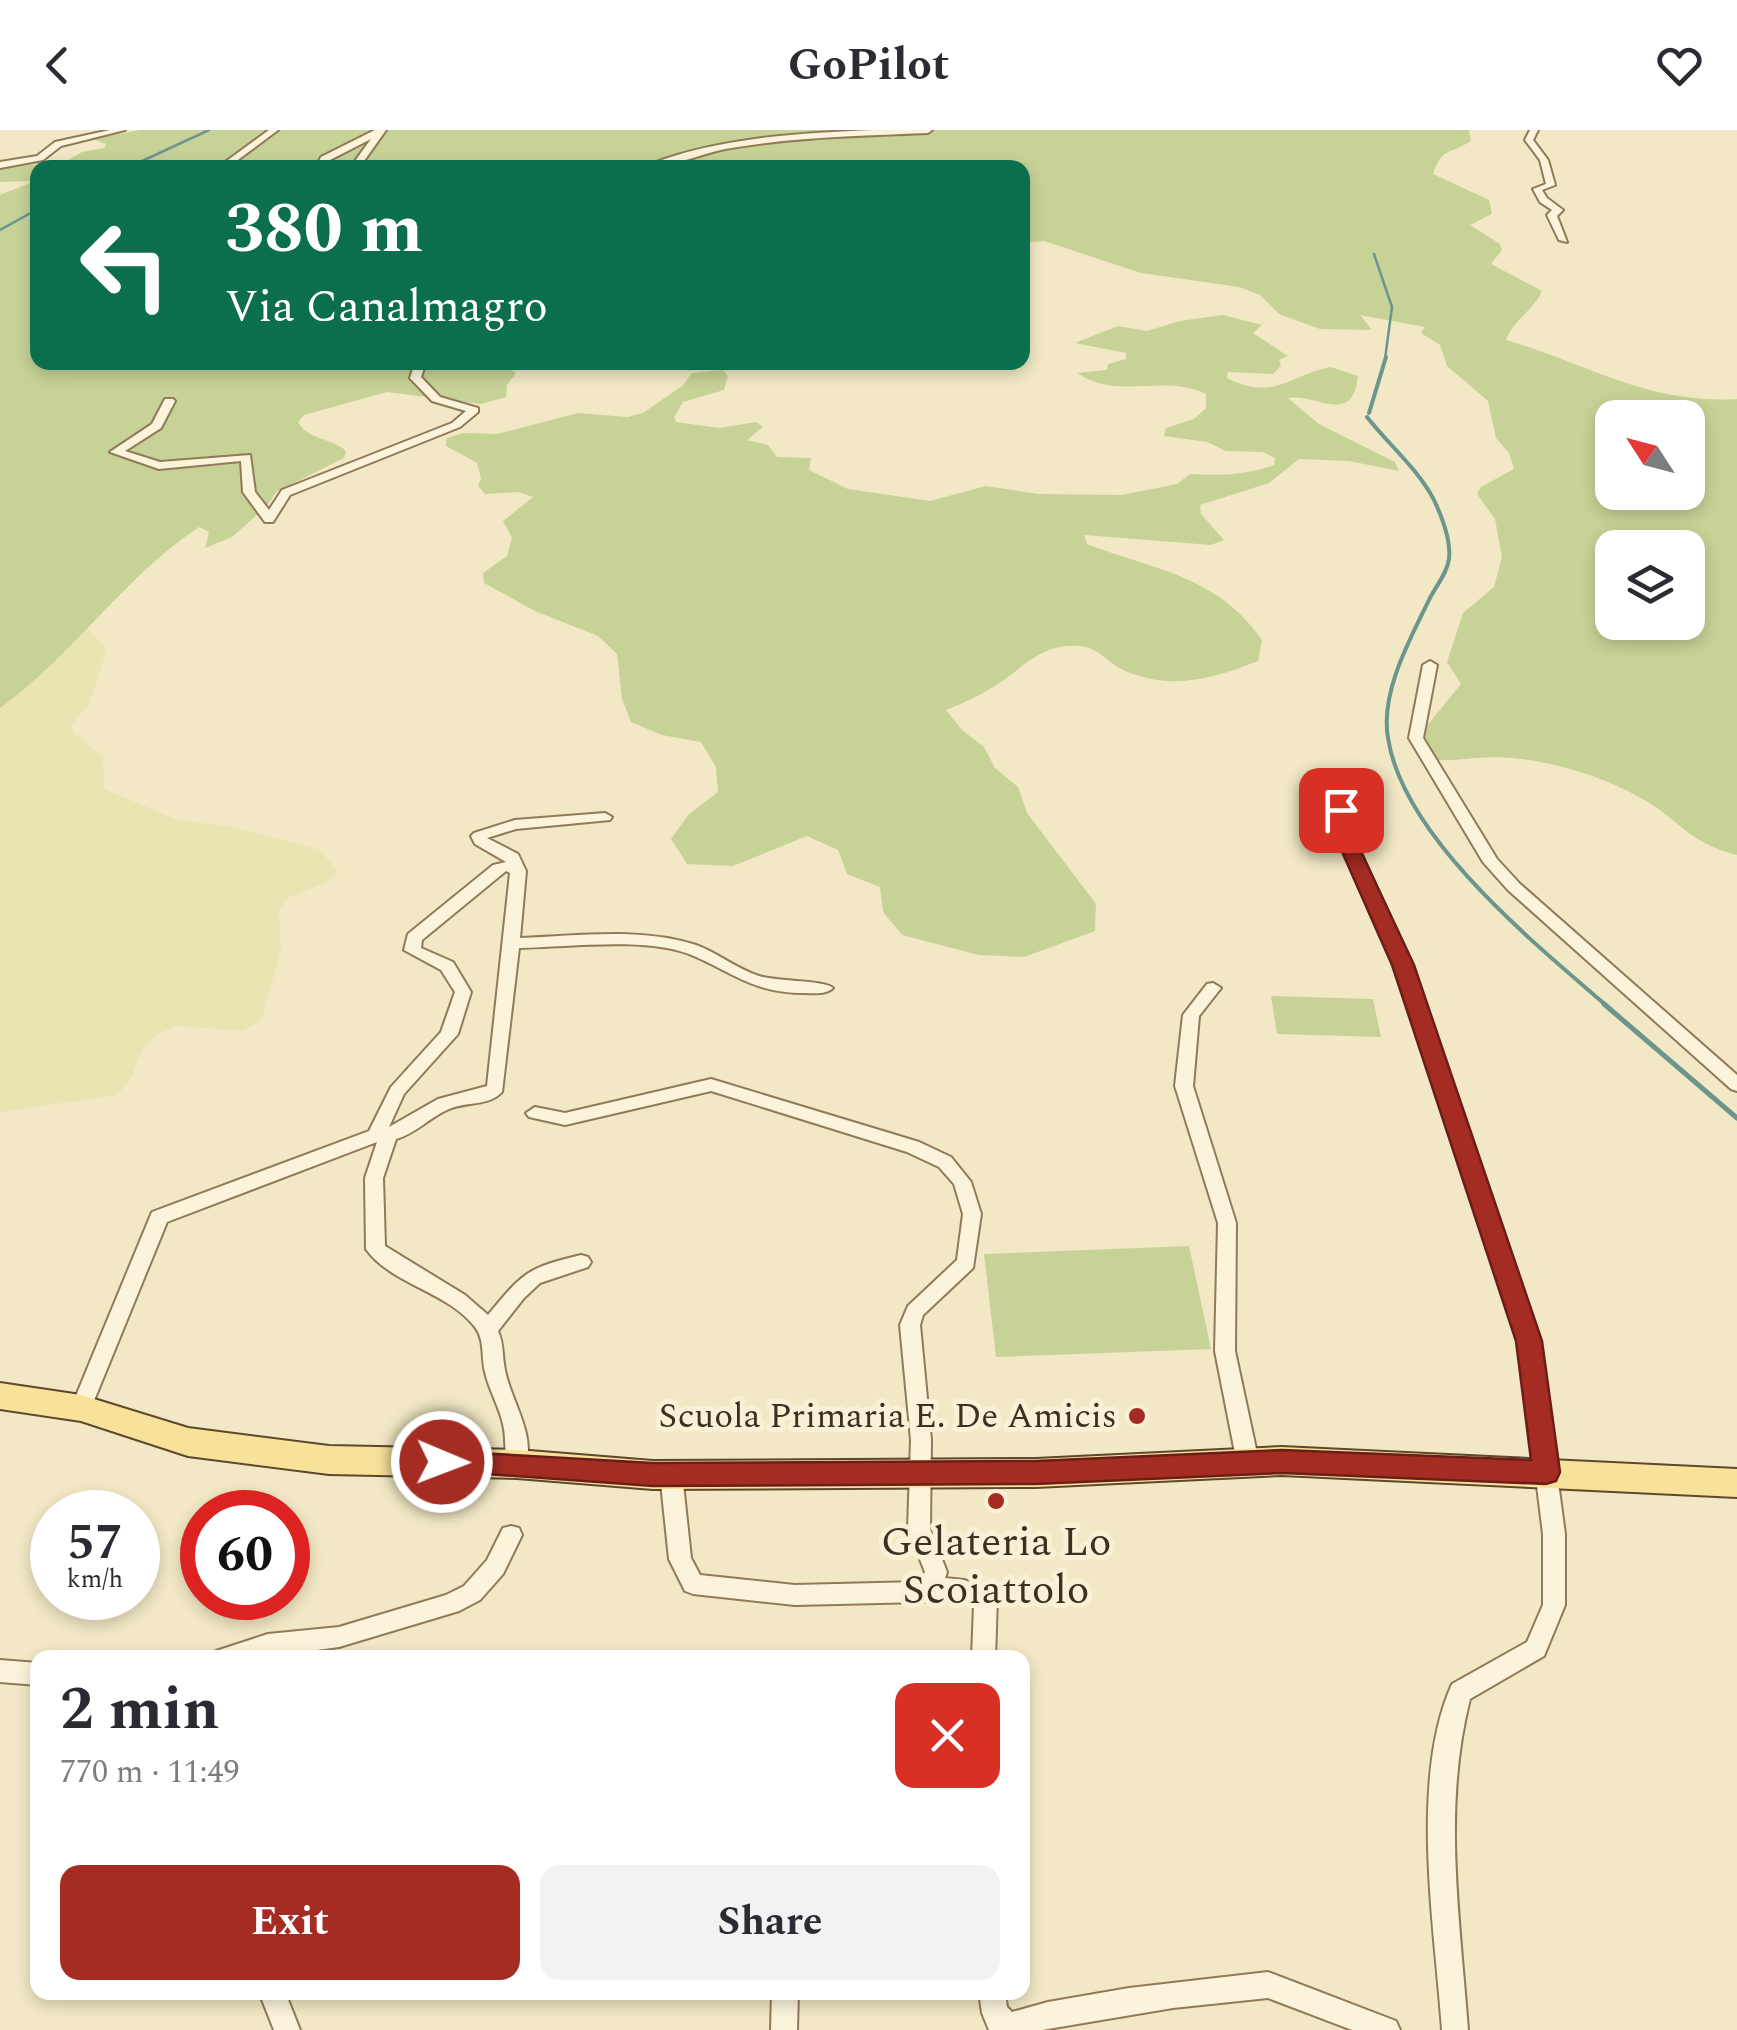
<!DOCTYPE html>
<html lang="en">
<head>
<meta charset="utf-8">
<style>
  :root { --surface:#fff; --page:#f2f2f3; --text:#2b2b33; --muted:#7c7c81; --accent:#a52c23 }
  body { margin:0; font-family:Spectral,serif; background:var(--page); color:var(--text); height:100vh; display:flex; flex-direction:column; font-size:38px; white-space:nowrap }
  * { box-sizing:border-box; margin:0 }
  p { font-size:32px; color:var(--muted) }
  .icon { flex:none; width:55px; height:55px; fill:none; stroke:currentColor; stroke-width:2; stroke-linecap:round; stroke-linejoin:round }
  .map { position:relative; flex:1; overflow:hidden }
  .sheet { position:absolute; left:30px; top:1520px; width:1000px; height:350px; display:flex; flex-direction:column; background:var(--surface); border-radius:20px; box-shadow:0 5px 15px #0003 }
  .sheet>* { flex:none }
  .banner { position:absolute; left:30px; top:30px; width:1000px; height:210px; border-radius:20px; box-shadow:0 5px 15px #0003; background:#0b6e4f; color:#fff; overflow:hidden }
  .needle { width:65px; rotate:306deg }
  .tools { position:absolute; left:1595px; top:270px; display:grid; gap:20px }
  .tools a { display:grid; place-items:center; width:110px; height:110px; border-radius:20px; background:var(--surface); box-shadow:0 5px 15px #0003; font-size:50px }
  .speed { position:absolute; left:30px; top:1360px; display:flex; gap:20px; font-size:50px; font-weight:700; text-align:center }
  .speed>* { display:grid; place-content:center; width:130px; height:130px; border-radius:50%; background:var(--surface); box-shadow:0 5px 15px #0003; line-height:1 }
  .speed small { font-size:25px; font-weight:400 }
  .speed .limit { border:15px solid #d22; background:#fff; color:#111 }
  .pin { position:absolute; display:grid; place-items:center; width:85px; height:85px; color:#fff; margin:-42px; border-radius:20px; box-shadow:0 5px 15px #0006 }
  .me { position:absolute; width:110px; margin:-55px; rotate:91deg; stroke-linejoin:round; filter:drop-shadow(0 0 8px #0008) }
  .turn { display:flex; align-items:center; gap:35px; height:210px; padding:0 30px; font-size:45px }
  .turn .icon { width:130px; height:130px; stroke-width:2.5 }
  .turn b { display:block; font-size:70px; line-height:85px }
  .round { display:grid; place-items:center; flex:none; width:105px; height:105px; border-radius:20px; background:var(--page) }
  .summary { display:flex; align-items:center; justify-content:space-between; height:170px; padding:0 30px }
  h1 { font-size:60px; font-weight:700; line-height:75px }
  .primary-button { display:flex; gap:20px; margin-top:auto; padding:20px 30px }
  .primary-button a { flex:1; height:115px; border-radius:20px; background:var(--accent); color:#fff; font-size:40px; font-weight:700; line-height:115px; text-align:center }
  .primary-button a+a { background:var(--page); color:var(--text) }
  header { display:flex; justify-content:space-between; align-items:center; height:130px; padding:0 30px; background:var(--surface); font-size:45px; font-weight:700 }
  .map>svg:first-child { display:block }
  .farmland { fill:#e9e4b2 }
  .green { fill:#c7d297; fill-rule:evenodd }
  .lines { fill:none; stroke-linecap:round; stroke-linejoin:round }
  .stream-far2 { stroke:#6c958e; stroke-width:2.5 }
  .stream-far1 { stroke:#6c958e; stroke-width:4 }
  .stream { stroke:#6c958e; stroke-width:5 }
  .minor-casing { stroke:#907a59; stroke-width:4 }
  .primary-casing { stroke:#5d472d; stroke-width:4 }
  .minor { fill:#fcf4da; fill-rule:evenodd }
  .primary { fill:#f8e29a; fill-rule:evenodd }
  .route { fill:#a52c23; stroke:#6b1d17; stroke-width:2.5 }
  .poi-dot { fill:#a52c23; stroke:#f9f1d6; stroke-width:4 }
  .labels { text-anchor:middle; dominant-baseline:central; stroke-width:10; stroke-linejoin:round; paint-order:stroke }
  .poi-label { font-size:35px; fill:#3e301e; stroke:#f9f1d6; text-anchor:end }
  .near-poi-label { font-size:42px; fill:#3e301e; stroke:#f9f1d6 }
</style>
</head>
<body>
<header><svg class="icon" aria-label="back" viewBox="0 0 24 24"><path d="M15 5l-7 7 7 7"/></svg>GoPilot<svg class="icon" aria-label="heart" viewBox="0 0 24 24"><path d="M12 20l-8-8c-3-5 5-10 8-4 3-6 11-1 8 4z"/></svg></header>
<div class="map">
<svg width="1737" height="1900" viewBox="0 0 1737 1900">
  <rect width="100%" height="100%" fill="#f2e8c5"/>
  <path class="farmland" d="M87 498 107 519 89 574 71 595 75 604 103 626 104 659 178 690 234 697 320 720 338 742 325 753 288 768 279 780 281 820 261 891 242 901 178 896 157 904 143 918 130 950 117 965 0 982V578Z"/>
  <path class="green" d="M140 0H1469L1471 11C1449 25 1442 17 1433 44L1489 70 1492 84 1470 95 1500 114 1502 120 1491 134 1542 161C1533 181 1513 190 1506 210 1588 234 1649 275 1737 269V725C1687 713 1679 688 1639 667 1598 644 1545 629 1498 627 1477 627 1457 631 1436 630L1421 603 1461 554 1447 532 1463 483 1494 457 1502 427 1495 389 1477 364 1481 357 1514 339 1509 323 1496 308 1488 271 1447 236 1440 215 1421 203 1425 197 1360 185 1372 200 1320 199 1279 184 1260 165 1239 157 1141 143 1044 111 1023 113 1022 38H38V232H500L516 243 507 255 506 267 481 274 387 262 304 285 298 292C309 311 331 307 346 321L344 328 276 362 267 376 232 407 205 418 209 402 199 397C127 444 72 526 0 578V65L35 51 0 52V37L63 33 82 22 104 18 106 14 93 9ZM1612 288H1688V362H1612ZM1612 418H1688V492H1612Z
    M1223 185 1262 195 1253 203 1288 226 1279 230 1281 236 1273 244 1228 242 1227 248C1274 272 1289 245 1331 237L1358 246C1353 297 1316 263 1288 268L1319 294 1395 332 1399 341 1349 331 1299 329 1269 353 1200 375 1201 384 1224 410 1211 415 1084 405 1087 414C1154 440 1217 445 1262 510L1258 531C1213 549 1170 561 1123 540 1101 529 1099 514 1069 516 1038 517 1019 541 995 556 979 566 963 573 946 580L962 600 984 617 995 638 1018 657 1027 683 1096 774 1095 801 1024 827 979 825 902 805 883 782 880 757 847 744 838 720 807 706 733 736 687 734 671 709 689 684 718 662 716 637 701 612 662 605 631 592 622 569 617 524 598 506 535 481 484 453 483 443 507 426 512 408 503 391 533 367 519 362 485 364 478 356 481 348 477 333 446 316 447 308 463 303 497 304 578 283 628 287 643 283 682 256 692 243 723 240 728 246 724 260 683 272 674 287 676 292 719 298 756 292 763 297 747 310 768 315 777 327 811 328 809 340 848 359 930 371 986 356 1039 364 1122 365 1177 354 1190 344C1218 346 1247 345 1274 335L1275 328 1263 322 1226 321 1207 312 1164 306 1166 298 1194 289 1206 278V264C1163 243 1119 271 1077 243L1107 240 1108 234 1126 229V223L1075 213 1118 196 1147 201 1180 191Z
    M1271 866 1373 869 1381 907 1277 904Z
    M1189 1116 1211 1219 996 1227 984 1124Z"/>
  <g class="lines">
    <path class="stream-far2" d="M127 38 209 0
      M0 100 38 79
      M1374 124 1392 177 1385 229"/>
    <path class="stream-far1" d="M1369 283 1386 227
      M1367 287C1389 315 1418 339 1434 370 1442 387 1451 411 1449 429 1447 444 1435 457 1429 470 1410 509 1380 563 1388 608 1403 707 1534 813 1607 876"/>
    <path class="stream" d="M1604 874 1737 988"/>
    <defs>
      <path id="minor" d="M110 0H125L61 16 43 30 0 38V32L37 26 55 12Z
        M269 0H278L227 38H217Z
        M375 0H386L364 31 369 38H360L355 31 371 9 328 31 325 38H316L321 27Z
        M874 0H932L928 3C860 6 792 7 725 19 697 25 670 38 641 38 710 8 799 3 874 0Z
        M1530 0H1538L1533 10 1548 30 1555 55 1542 60 1547 68 1563 80 1557 86 1567 112 1559 110 1547 85 1552 80 1540 72 1533 59 1546 54 1540 30 1525 10Z
        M415 232H426L421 247 440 267 478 278V282L460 297 290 365 273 392H265L243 362 241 331 159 339 110 322 152 294 165 269H173L175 271 161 298 125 321 160 332 250 325 255 362 269 380 282 360 452 293 466 281 432 271 410 248Z
        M1430 531 1437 535 1423 608 1497 729 1520 754 1737 945V961L1731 959 1508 760 1483 732 1409 608 1423 535Z
        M1352 666 1359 670 1348 682 1346 689 1411 835 1539 1211 1565 1404V1475L1544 1526 1470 1569C1442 1678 1460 1789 1468 1900H1442C1435 1798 1409 1649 1452 1554L1527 1512 1543 1475V1404L1519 1211 1395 835 1330 689 1336 677Z
        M605 683 612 687 610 690 516 699 487 708 518 724 526 741 520 808C577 806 641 797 696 815 718 823 737 839 759 846 778 852 824 850 833 858 825 865 816 863 805 863 752 863 733 842 689 824 645 807 567 817 519 818L502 962C488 977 464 971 447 980 429 988 415 1004 396 1009L383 1048 385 1116 465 1165 488 1185C523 1143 526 1138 581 1125L588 1127 591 1132 588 1137 540 1153 524 1168 498 1201C504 1214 502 1226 505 1240 511 1272 538 1307 524 1340L517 1343 510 1340C503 1326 507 1309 503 1294 499 1276 489 1260 485 1242 481 1226 485 1210 475 1197 447 1161 392 1155 366 1119L365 1048 377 1012 167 1092 91 1278 88 1284 81 1286 74 1284 71 1278 152 1082 369 1001 391 957 441 902 455 862 441 840 404 820 408 804 493 735 506 732 475 714 471 706 474 703 515 690ZM506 741 510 743 487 956 438 969 389 997 404 964 458 904 471 862 453 832 421 818 422 810Z
        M1213 853 1221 858 1199 886 1193 956 1236 1093 1235 1221 1259 1333 1255 1339 1248 1342 1241 1339 1237 1333 1215 1221 1218 1093 1175 956 1183 885 1207 854Z
        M711 949 919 1012 951 1027 971 1052 981 1084 973 1138 923 1185 920 1195 931 1310 930 1399 947 1442 945 1448 964 1450 994 1461 997 1468 995 1528H972L974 1474C956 1467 940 1466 923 1472L795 1475 693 1464 685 1461 669 1429 660 1344 663 1338 671 1335 679 1338 682 1344 691 1428 700 1445 795 1455 919 1452 925 1442 908 1399 911 1310 900 1195 908 1176 957 1130 963 1084 954 1054 939 1037 907 1022 711 961 565 995 529 987 526 983 535 977 565 983Z
        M511 1396 519 1398 522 1405 503 1444 480 1470 459 1481 339 1517 258 1528H213L216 1521 268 1504 339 1497 446 1465 464 1456 487 1430 503 1398Z
        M0 1530 38 1533V1555L0 1552Z
        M1268 1842 1396 1891 1400 1900H1352L1268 1868 1173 1878 1042 1900H989L982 1883 979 1862H1005L1007 1877 1012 1882 1048 1872 1129 1858Z
        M259 1862H285L300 1900H274Z
        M772 1862H798L797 1900H771Z"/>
      <path id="primary" d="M0 1253 81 1265 188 1298 329 1316 517 1320 653 1331 1036 1329 1282 1317 1737 1339V1367L1282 1345 1036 1357 653 1359 517 1348 329 1344 188 1326 81 1291 0 1279Z"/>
    </defs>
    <use href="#minor" class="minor-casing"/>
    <use href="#primary" class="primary-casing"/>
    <use href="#minor" class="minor"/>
    <use href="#primary" class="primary"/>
  </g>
  <path class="route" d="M1341 674 1350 680 1348 690 1357 713 1414 835 1542 1211 1560 1342 1556 1351 1546 1354 1282 1343 1036 1354 653 1356 432 1340 428 1332 432 1324 442 1321 653 1333 1036 1331 1282 1320 1531 1330 1516 1211 1392 835 1328 690 1334 675Z"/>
  <g class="poi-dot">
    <circle cx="1137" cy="1286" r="10"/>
    <circle cx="996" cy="1371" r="10"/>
  </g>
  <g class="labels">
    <g class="poi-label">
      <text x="1117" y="1286">Scuola Primaria E. De Amicis</text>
    </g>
    <g class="near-poi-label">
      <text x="996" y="1412">Gelateria Lo<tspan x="996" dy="48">Scoiattolo</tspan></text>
    </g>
  </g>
</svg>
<div class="tools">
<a><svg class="needle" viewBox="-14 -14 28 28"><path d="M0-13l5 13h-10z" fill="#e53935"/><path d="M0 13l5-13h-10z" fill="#7c7c81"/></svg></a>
<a><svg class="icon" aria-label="layers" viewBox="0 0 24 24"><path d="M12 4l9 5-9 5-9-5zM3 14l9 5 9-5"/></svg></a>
</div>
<div class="speed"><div>57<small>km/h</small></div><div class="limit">60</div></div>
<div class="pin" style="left:1341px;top:680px;background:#d93025"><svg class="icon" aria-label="arrive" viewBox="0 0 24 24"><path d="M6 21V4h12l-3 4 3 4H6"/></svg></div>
<svg class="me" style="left:442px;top:1332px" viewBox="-20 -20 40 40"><circle r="17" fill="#a52c23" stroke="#fff" stroke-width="3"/><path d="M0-11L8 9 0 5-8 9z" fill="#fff"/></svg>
<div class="banner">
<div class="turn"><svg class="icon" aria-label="left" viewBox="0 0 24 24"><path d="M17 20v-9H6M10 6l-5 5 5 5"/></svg><div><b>380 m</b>Via Canalmagro</div></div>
</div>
<section class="sheet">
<div class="summary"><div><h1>2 min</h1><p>770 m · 11:49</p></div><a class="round" style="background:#d93025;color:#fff"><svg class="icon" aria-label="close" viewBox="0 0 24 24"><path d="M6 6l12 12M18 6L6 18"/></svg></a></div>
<div class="primary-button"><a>Exit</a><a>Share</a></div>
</section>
</div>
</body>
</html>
